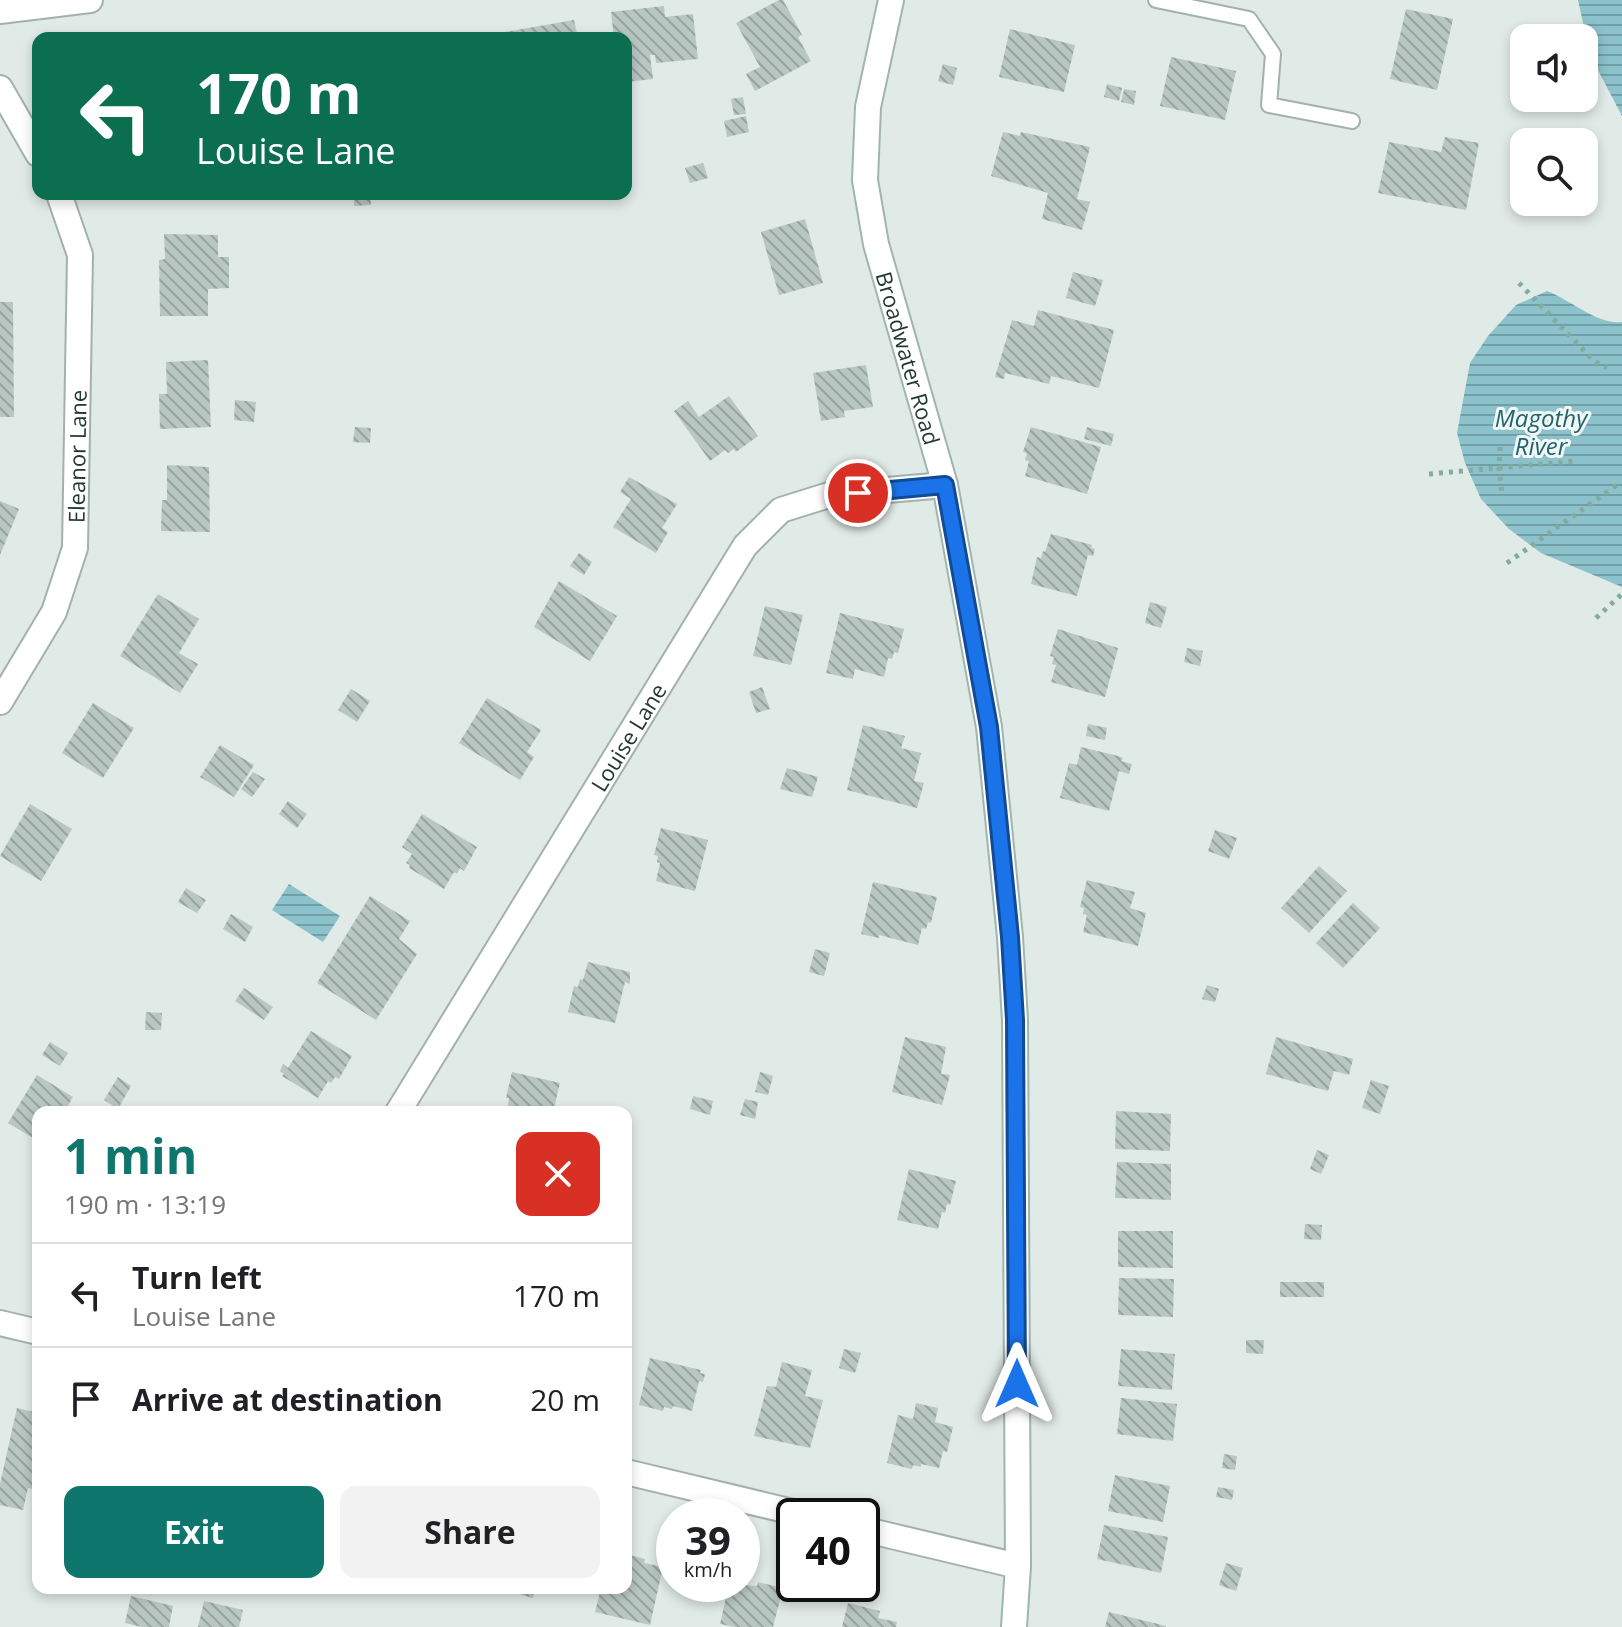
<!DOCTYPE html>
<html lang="en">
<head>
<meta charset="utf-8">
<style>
  :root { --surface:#fff; --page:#f2f2f2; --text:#202124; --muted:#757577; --line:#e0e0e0; --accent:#0f766e }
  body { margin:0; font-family:"Open Sans",sans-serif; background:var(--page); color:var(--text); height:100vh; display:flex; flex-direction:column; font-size:30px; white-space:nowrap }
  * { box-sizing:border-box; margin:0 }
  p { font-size:26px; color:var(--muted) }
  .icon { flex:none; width:44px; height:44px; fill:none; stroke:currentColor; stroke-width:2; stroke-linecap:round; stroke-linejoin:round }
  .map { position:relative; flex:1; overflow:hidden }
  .side { position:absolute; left:32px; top:1106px; width:600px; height:488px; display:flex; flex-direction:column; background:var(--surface); border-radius:16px; box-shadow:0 4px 12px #0003 }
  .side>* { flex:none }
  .banner { position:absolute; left:32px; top:32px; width:600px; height:168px; border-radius:16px; box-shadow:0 4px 12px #0003; background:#0b6e4f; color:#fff; overflow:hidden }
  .fabs { position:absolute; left:1510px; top:24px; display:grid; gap:16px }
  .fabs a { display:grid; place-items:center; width:88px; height:88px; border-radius:16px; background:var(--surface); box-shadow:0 4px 12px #0003; font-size:40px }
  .speed { position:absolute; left:656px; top:1498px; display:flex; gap:16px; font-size:40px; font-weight:700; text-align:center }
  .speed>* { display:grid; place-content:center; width:104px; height:104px; border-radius:50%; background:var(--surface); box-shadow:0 4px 12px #0003; line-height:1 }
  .speed small { font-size:20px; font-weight:400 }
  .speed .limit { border:4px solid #111; border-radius:12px; background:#fff; color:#111 }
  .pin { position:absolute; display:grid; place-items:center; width:68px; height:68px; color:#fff; margin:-34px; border:4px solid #fff; border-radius:50%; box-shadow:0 2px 8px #0007 }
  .me { position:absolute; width:88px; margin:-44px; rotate:0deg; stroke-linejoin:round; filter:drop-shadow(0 0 6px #0008) }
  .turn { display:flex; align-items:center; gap:28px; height:168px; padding:0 32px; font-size:36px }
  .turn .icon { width:104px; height:104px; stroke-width:2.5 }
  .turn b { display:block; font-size:56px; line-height:68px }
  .round { display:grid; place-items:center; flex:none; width:84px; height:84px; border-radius:16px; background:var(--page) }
  .overview { display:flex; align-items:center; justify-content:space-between; height:136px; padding:0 32px }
  h1 { font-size:48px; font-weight:700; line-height:60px; color:var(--accent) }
  .primary-button { display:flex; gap:16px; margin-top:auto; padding:16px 32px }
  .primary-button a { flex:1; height:92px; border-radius:16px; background:var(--accent); color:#fff; font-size:32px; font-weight:700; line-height:92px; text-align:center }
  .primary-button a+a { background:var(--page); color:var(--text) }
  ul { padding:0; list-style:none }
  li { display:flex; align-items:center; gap:24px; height:104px; padding:0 32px; border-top:2px solid var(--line) }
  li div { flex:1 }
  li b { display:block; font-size:30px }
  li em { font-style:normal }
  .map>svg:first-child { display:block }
  .water { fill:url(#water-rules) }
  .building { fill:url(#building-back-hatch) }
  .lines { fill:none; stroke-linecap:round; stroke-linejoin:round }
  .lane-casing { stroke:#a3b1ad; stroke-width:18 }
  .street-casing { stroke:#a3b1ad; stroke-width:28 }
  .secondary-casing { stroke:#a0b5ad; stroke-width:28 }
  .path { stroke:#83ab9e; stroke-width:5; stroke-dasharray:4 6; stroke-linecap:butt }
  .lane { stroke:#fff; stroke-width:14 }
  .street { stroke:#fff; stroke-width:24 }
  .secondary { stroke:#fff; stroke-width:24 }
  .route-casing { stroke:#114b97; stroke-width:20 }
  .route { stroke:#1a73e8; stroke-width:14 }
  .labels { text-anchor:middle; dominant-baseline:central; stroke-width:6; stroke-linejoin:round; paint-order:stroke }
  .street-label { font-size:22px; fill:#223933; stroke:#f1f7f4 }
  .water-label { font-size:24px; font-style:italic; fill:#216470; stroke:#f1f7f4 }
</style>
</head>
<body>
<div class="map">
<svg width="1622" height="1627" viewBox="0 0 1622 1627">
  <defs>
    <pattern id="water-rules" width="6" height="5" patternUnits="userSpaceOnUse" patternTransform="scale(2)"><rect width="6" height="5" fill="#8cc2cb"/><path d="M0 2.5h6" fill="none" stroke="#729fa5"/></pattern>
    <pattern id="building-back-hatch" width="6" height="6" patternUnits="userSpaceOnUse" patternTransform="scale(2)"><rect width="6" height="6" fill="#b9c7c2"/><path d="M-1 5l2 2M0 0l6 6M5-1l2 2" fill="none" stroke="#96a39e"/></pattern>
  </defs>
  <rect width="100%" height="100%" fill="#e0eae6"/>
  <path class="water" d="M1578 0H1622V116L1590 55Z
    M1547 291C1571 300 1597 325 1622 322V587L1541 553 1509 529 1481 499 1465 463 1457 433 1470 363 1488 336 1516 305Z
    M289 884 340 916 323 942 272 910Z"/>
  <path class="building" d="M779 0H783L802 35 798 37 811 61 755 91 746 74 760 67 736 23Z
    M664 6 665 17 693 14 698 59 656 63 655 55H650L653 79 626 82V38H614L611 12Z
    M1406 9 1453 19 1437 90 1390 79Z
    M574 20 578 38H494L493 34Z
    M1010 29 1075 45 1064 92 999 77Z
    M1171 57 1236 71 1225 120 1160 106Z
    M943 64 957 68 953 85 938 81Z
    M1107 84 1122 88 1119 101 1104 97Z
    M1124 89 1136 91 1134 105 1121 102Z
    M743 97 746 114 734 115 731 99Z
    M746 116 749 132 727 137 724 121Z
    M1003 132 1020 136 1021 132 1090 147 1077 199 1090 202 1082 230 1042 219 1048 193 991 176Z
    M1445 137 1479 143 1466 210 1378 193 1389 142 1441 152Z
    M703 163 708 178 690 183 685 168Z
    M354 194H370L371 205 354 206Z
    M805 219 823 283 779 295 761 232Z
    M164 234 218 235V257H229V288L208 289V316H160L159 260 165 259Z
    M1073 272 1103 280 1095 306 1066 298Z
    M0 302H13L14 417H0Z
    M1038 310 1114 330 1099 388 1051 376 1049 384 1005 373 1004 379 995 377 1012 320 1034 326Z
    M208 360 211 427 160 429 159 394H167L166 362Z
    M866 365 873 407 844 411 845 417 821 421 813 373Z
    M729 396 758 436 736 452 734 449 728 453 725 450 710 461 674 411 688 401 699 417Z
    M235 400 256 402 254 422 234 420Z
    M355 427 371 428 370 443 353 442Z
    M1031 427 1101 447 1087 494 1025 476 1029 461 1025 460 1027 453 1023 452Z
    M1087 427 1114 434 1111 446 1084 439Z
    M167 465 209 467 210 532 161 531 162 500H167Z
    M629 477 677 504 662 528 668 532 656 553 613 527 631 499 620 492Z
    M0 501 19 509 0 555Z
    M1051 534 1092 545 1091 548 1095 549 1093 556 1088 555 1077 596 1031 584 1037 557 1041 558 1043 551 1045 552Z
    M579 553 592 562 584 575 570 566Z
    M559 581 617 616 590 661 534 627Z
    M158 594 199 619 179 653 198 664 180 693 120 656Z
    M1150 602 1167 607 1161 628 1145 623Z
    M765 606 803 615 791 665 753 656Z
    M840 613 904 629 898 653 894 652 892 659 888 658 884 677 855 669 853 679 826 673Z
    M1058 629 1118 648 1105 697 1051 682 1056 665 1052 664 1054 657 1050 656Z
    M1187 648 1203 651 1200 666 1184 662Z
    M762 687 770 709 756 713 749 692Z
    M351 689 370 701 357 722 338 710Z
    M487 698 541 730 527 752 534 757 520 780 459 743Z
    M93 703 134 728 103 778 62 753Z
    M1088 724 1107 728 1105 740 1086 736Z
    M863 725 905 736 901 748 921 753 914 781 924 783 917 808 847 790Z
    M220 745 254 765 234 797 200 777Z
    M1081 747 1118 756 1123 758 1121 761 1132 764 1129 774 1119 771 1109 811 1060 798 1069 763 1077 765Z
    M787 768 818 777 812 797 780 789Z
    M253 772 265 779 252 797 241 789Z
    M288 801 307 814 297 828 279 814Z
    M30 804 72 829 41 881 0 856Z
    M422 814 477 847 464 871 460 868 457 874 454 872 444 889 409 868 410 865 406 863 412 854 402 847Z
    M661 828 708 840 695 891 656 881 660 863 657 862 658 856 654 855Z
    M1215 830 1237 838 1229 859 1208 851Z
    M1319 866 1347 891 1309 933 1281 908Z
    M1087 880 1135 892 1130 908 1146 913 1138 946 1083 932 1087 915 1083 914 1084 908 1080 907Z
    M873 882 937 897 931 923 928 922 926 929 922 928 918 945 879 935V938L861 934Z
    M186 888 206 900 197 913 178 902Z
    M370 896 410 921 399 939 417 954 376 1020 317 983Z
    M1353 903 1380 928 1343 968 1316 943Z
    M231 914 253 927 245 942 223 929Z
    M815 949 830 953 824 976 809 972Z
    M588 962 630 972V984L625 982 615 1023 568 1012 574 986 578 987 580 979 583 980Z
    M1207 985 1219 989 1215 1002 1202 999Z
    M244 988 273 1007 264 1020 235 1001Z
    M146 1012 162 1013 161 1030H145Z
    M311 1031 352 1056 339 1079 335 1077 331 1083 328 1081 318 1098 282 1076 284 1074 280 1071 283 1064 288 1068Z
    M905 1037 946 1047 941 1074 950 1075 942 1105 892 1092Z
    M1276 1037 1353 1059 1349 1075 1334 1071 1328 1091 1266 1074Z
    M50 1042 68 1053 60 1066 42 1055Z
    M512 1072 560 1083 553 1112H511L512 1107 508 1106 509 1098H506Z
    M760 1072 773 1076 768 1095 755 1092Z
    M37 1075 73 1097 64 1112H38V1141L8 1123Z
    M118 1077 131 1086 118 1109 104 1100Z
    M1371 1080 1389 1086 1380 1114 1362 1108Z
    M693 1096 713 1101 710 1115 690 1109Z
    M745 1099 758 1102 755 1119 740 1115Z
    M1116 1111 1171 1114 1170 1151 1115 1149Z
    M1317 1150 1329 1155 1321 1174 1310 1169Z
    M1117 1162 1171 1164V1200L1115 1198Z
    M909 1169 956 1181 950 1205 947 1204 945 1213 942 1212 938 1229 897 1220Z
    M1305 1224 1322 1225 1321 1240 1304 1239Z
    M1118 1231H1173V1268L1118 1267Z
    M1119 1278 1174 1279 1173 1317 1118 1315Z
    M1280 1282H1324V1297H1280Z
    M1246 1340H1264L1263 1354 1246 1353Z
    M844 1349 861 1353 855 1373 839 1368Z
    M1121 1349 1175 1354 1172 1390 1118 1386Z
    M650 1358 701 1370 700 1373 705 1374 703 1382 699 1381 692 1411 673 1406 672 1409 664 1407 663 1411 639 1405Z
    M782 1362 812 1370 805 1396 823 1400 810 1448 754 1436 767 1386 776 1387Z
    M1121 1398 1177 1404 1173 1441 1117 1434Z
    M916 1403 938 1408 935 1422 953 1427 947 1452 943 1451 939 1468 921 1464V1467L913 1465 912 1469 887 1463 898 1415 913 1419Z
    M17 1408 38 1413V1490L28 1488 23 1510 0 1505V1484Z
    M1224 1454 1237 1456 1235 1470 1222 1468Z
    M1115 1475 1170 1486 1163 1522 1108 1511Z
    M1218 1487 1234 1490 1232 1500 1216 1497Z
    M1104 1525 1168 1537 1161 1573 1097 1559Z
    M626 1554 645 1559 644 1563 663 1567 650 1625 595 1612 601 1588H626Z
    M1226 1563 1243 1568 1236 1591 1219 1585Z
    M758 1582 783 1588 773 1627H735L720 1624 729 1584 757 1586Z
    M499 1588H535L533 1598Z
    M131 1596 173 1606 169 1627H142L125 1623Z
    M204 1601 243 1610 239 1627H198Z
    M848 1603 880 1611 878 1618 897 1622 896 1627H842Z
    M1109 1612 1166 1626V1627H1105Z"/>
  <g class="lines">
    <defs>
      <path id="lane" d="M1156 0 1249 19 1273 54 1269 105 1352 121"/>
      <g id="street">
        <path d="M0 11 90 0"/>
        <path d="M0 88 38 154"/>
        <path id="s1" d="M0 702 54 612 75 548 80 255 59 194"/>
        <path id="s2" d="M398 1112 745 546 781 510 829 495 945 485"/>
        <path d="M0 1323 38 1332"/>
        <path d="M626 1472 810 1516"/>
        <path d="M862 1529 1018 1566"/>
      </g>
      <g id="secondary">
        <path id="s3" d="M891 0 868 107 865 180 876 244 945 485 989 727 1010 937 1015 1020 1018 1566 1014 1627"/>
      </g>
    </defs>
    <use href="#lane" class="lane-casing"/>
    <use href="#street" class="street-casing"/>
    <use href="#secondary" class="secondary-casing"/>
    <path class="path" d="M1519 283 1594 361 1607 368
      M1500 447 1499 469 1502 494
      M1429 474 1575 461
      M1507 563 1621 482
      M1596 618 1622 594"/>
    <use href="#lane" class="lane"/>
    <use href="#street" class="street"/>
    <use href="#secondary" class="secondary"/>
  </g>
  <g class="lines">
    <defs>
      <path id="route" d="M858 493 945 485 989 727 1010 937 1015 1020 1017 1384"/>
    </defs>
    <use href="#route" class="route-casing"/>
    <use href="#route" class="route"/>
  </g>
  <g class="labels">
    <g class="street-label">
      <text stroke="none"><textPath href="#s3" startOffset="366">Broadwater Road</textPath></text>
      <text stroke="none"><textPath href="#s1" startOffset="264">Eleanor Lane</textPath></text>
      <text stroke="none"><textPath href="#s2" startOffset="440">Louise Lane</textPath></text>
    </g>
    <g class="water-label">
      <text x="1541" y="417">Magothy<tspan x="1541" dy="28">River</tspan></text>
    </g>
  </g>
</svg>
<div class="fabs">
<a><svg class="icon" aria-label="sound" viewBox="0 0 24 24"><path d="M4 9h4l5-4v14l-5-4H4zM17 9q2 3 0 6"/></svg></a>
<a><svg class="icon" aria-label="search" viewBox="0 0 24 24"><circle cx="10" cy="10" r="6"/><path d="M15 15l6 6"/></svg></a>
</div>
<div class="speed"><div>39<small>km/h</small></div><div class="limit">40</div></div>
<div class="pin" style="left:858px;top:493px;background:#d93025"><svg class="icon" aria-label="arrive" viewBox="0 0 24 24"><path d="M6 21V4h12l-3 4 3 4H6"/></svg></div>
<svg class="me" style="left:1017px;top:1384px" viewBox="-20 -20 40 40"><path d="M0-17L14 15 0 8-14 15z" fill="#1a73e8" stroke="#fff" stroke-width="4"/></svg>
<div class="banner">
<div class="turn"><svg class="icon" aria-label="left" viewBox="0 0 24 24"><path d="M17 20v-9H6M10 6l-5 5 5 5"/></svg><div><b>170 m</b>Louise Lane</div></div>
</div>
<section class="side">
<div class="overview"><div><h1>1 min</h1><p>190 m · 13:19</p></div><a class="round" style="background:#d93025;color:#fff"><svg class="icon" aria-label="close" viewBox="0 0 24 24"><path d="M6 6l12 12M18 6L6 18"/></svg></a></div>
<ul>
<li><svg class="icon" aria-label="left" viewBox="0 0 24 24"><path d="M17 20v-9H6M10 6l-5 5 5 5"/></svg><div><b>Turn left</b><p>Louise Lane</p></div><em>170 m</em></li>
<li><svg class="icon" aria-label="arrive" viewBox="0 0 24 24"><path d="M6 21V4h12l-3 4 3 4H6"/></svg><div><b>Arrive at destination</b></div><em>20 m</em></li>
</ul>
<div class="primary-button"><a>Exit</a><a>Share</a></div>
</section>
</div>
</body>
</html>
